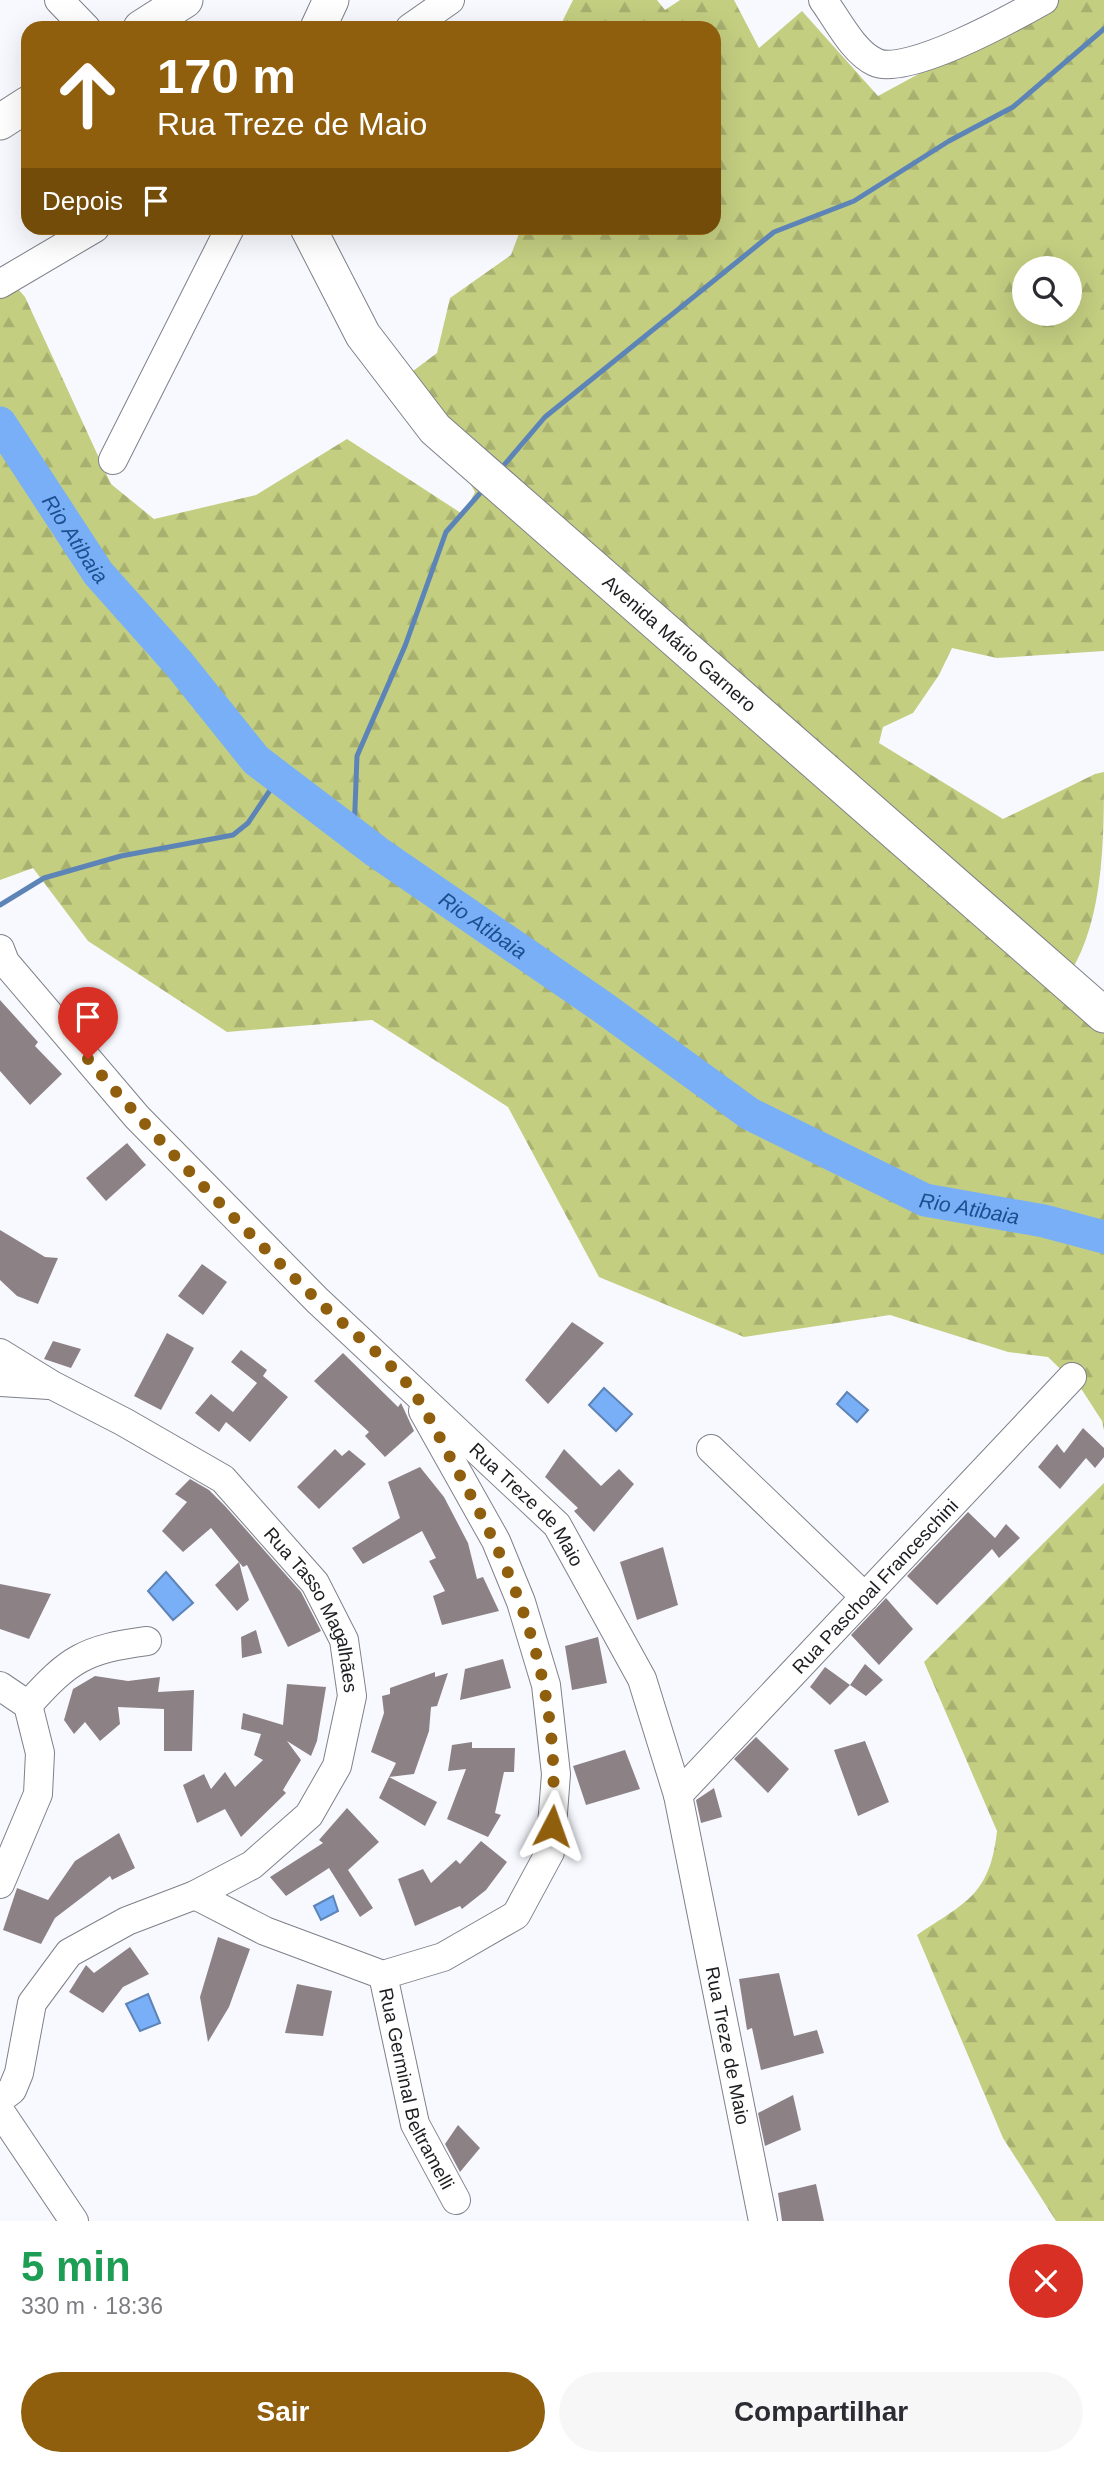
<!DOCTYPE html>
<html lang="pt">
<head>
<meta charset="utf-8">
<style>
  :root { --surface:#fff; --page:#f7f7f7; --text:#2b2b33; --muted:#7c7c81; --accent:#905f0d }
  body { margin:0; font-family:Helvetica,sans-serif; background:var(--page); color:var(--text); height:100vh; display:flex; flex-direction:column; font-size:26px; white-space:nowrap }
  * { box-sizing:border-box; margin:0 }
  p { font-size:23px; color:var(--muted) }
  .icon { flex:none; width:38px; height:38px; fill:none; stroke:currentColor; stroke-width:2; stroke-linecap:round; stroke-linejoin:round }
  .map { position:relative; height:2221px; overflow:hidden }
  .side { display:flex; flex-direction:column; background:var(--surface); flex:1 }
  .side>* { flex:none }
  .top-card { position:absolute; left:21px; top:21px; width:700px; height:214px; border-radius:21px; box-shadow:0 7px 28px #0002; background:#905f0d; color:#fff; overflow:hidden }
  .tools { position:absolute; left:1012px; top:256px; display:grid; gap:14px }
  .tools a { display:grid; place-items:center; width:70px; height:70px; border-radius:50%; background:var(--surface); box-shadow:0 7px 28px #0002; font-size:35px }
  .pin { position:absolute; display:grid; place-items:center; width:60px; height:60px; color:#fff; margin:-72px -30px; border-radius:50% 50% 50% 0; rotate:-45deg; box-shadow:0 0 7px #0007 }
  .pin .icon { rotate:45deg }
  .me { position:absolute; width:77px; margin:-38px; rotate:4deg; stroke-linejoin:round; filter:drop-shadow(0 0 5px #0008) }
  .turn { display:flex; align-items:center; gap:24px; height:147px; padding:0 21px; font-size:32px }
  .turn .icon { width:91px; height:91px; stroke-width:2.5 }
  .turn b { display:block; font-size:49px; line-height:60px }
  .then { display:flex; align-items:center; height:66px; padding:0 21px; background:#0003; gap:14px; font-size:26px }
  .round { display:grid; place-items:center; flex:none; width:74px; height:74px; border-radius:37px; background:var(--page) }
  .overview { display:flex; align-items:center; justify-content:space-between; height:119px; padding:0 21px }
  h1 { font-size:42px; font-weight:700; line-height:52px; color:#1e9e55 }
  .cta { display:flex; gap:14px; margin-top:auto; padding:14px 21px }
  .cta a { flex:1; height:80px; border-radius:42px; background:var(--accent); color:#fff; font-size:28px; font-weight:700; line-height:80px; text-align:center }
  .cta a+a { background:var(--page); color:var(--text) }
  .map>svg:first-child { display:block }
  .forest { fill:url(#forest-firs); fill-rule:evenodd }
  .water { fill:#79aff7; stroke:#5d84b7; stroke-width:2 }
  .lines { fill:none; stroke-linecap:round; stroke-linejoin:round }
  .stream { stroke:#5d84b7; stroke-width:5 }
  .river { stroke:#79aff7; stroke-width:33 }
  .building { fill:#8c8286 }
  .minor-casing { stroke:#7f8089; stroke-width:30 }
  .major-casing { stroke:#7f8089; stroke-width:37 }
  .minor { stroke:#fff; stroke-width:28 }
  .major { stroke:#fff; stroke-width:35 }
  .route { stroke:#905f0d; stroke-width:12; stroke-dasharray:0 21.6 }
  .labels { text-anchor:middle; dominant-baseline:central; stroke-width:6; stroke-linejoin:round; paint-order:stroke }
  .street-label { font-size:19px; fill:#1d1e21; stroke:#fff }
  .water-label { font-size:21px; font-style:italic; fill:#1b4f8f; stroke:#fff }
</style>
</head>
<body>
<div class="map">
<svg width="1104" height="2221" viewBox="0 0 1104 2221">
  <defs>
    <pattern id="forest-firs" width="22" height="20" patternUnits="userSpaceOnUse" patternTransform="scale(1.75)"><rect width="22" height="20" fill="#c3ce81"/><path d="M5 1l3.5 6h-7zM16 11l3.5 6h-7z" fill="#a7b06f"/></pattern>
  </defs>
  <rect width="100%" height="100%" fill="#f8f9ff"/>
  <path class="forest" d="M573 0H657L665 10 680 0H734L759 48 802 11 878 96 1055 0H1104V651L997 658 952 648 939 675 913 713 883 727 879 743 1003 819 1095 774 1104 772C1104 838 1104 919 1070 973L1104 1001V1430L1102 1421 1082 1390 1048 1357 1008 1352 890 1315 744 1337 599 1277 508 1107 372 1020 227 1032 88 941 33 868 0 880V268L25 297 111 484 154 519 256 495 347 439 464 515 475 492 409 374 437 353 450 298 511 255 521 228H714V28H559ZM1024 268H1069V313H1024Z
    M1104 1483V2221H1056L1003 2138 917 1935C966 1902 990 1895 997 1831L924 1662Z"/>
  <path class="water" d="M604 1388 632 1414 616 1431 589 1405Z
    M847 1392 868 1410 857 1422 837 1404Z
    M166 1572 193 1603 173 1620 148 1591Z
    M333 1896 338 1911 321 1920 314 1906Z
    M148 1994 160 2023 140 2031 126 2004Z"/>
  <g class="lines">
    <path class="stream" d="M504 465 545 417 774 232 854 201 949 141 1013 107 1104 29
      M354 834 357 756 405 646 446 532 482 491
      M0 905 44 878 121 856 233 835 248 823 279 777"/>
    <path class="river" id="s1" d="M0 423 98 573 179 664 256 760 377 852 601 1006 750 1114 925 1200 1044 1221 1104 1237"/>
  </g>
  <path class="building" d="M0 1000 38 1042 35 1046 62 1074 30 1105 0 1071Z
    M127 1143 146 1165 106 1201 86 1178Z
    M0 1230 45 1257 58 1258 38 1304 17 1296 0 1280Z
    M202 1264 227 1282 203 1315 178 1296Z
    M572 1322 604 1343 548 1404 525 1380Z
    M167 1333 194 1348 161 1410 134 1396Z
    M53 1341 81 1349 71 1368 44 1359Z
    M241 1350 267 1370 263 1376 288 1397 250 1442 226 1422 219 1432 195 1413 211 1394 233 1412 257 1383 231 1362Z
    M343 1353 398 1407 401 1403 414 1431 385 1457 365 1436 369 1432 314 1381Z
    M1083 1428 1104 1448V1457L1095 1468 1086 1458 1060 1489 1038 1467 1057 1444 1064 1453Z
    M335 1449 342 1456 349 1450 366 1464 319 1509 297 1487Z
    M564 1449 601 1486 619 1469 634 1484 594 1532 574 1511 578 1508 545 1477Z
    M420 1467 444 1497 468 1543 477 1579 483 1577 499 1611 442 1625 433 1596 445 1591 429 1561 436 1558 422 1531 363 1564 352 1548 400 1518 388 1482Z
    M190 1479 209 1490 225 1506 301 1592 321 1631 288 1647 247 1565 243 1567 211 1528 183 1552 162 1531 187 1502 175 1494Z
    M968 1512 995 1538 1006 1524 1020 1538 999 1558 992 1549 937 1605 907 1576Z
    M663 1547 678 1605 637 1620 620 1562Z
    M239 1562 249 1600 237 1611 215 1585Z
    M0 1584 51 1594 29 1639 0 1629Z
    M886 1598 913 1629 879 1665 851 1635Z
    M256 1630 262 1653 242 1658 241 1637Z
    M598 1637 607 1683 572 1690 565 1646Z
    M503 1659 511 1688 460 1700 465 1669Z
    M865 1664 883 1680 866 1696 850 1685Z
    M825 1667 850 1685 830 1705 810 1687Z
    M435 1672V1677L448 1673 437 1706 431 1707 429 1731 414 1774 389 1777 396 1763 371 1752 384 1713 382 1696 390 1694V1688Z
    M95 1676 128 1681 160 1677 158 1692 194 1690 192 1751H164V1709L118 1707 120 1724 100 1741 85 1722 74 1734 64 1720 73 1689Z
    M287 1684 326 1687 317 1741 311 1756 287 1741 301 1760 283 1790 286 1793 241 1837 225 1809 197 1823 183 1785 204 1774 211 1789 225 1772 235 1787 263 1760 254 1755 261 1734 241 1729 243 1713 283 1725Z
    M756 1737 789 1769 768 1793 734 1759Z
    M865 1741 889 1802 858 1816 834 1750Z
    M472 1742V1748H515L514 1772H504L495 1813 501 1815 488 1837 447 1819 466 1769 448 1771 452 1745Z
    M625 1750 640 1789 586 1805 573 1766Z
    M389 1777 437 1802 425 1826 379 1798Z
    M714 1788 722 1817 701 1823 696 1800Z
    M347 1808 379 1842 348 1870 373 1908 360 1917 329 1868 286 1896 270 1877 323 1843 319 1840Z
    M119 1833 135 1868 112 1880 110 1876 55 1918 41 1944 3 1930 17 1888 48 1900 75 1861Z
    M481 1841 507 1862 486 1890 462 1909 460 1906 415 1926 398 1879 423 1869 431 1883 456 1860 460 1864Z
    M218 1937 250 1949 229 2007 208 2042 200 1997Z
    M130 1947 149 1974 123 1987 103 2013 69 1992 86 1965 94 1973Z
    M779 1973 794 2036 817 2030 824 2053 761 2070 752 2028 747 2030 739 1979Z
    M297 1984 332 1991 323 2036 285 2033Z
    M793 2095 801 2130 765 2146 758 2113Z
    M458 2125 480 2148 460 2172 445 2144Z
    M816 2184 824 2221H782L778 2193Z"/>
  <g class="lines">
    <defs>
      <g id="minor">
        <path d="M59 0 86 28"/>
        <path d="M823 0C837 19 853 52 875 62 905 78 1014 17 1044 0"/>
        <path d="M410 28 450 0"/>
        <path d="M0 284 95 228"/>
        <path d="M113 460 230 228"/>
        <path id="s2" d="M0 949 5 962 137 1117 317 1300 557 1525 642 1679 678 1795 763 2221"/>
        <path id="s3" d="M0 1353 52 1385 124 1422 223 1479 315 1583 344 1640 352 1696 337 1766 309 1815 252 1865 195 1895 127 1921 69 1953 32 2003 19 2073 12 2090 0 2099"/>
        <path d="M0 1382 49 1385"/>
        <path d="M711 1449 865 1597"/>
        <path d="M0 1686 28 1705 40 1753 38 1794 0 1884"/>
        <path d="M28 1705C69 1659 85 1649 147 1641"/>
        <path id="s4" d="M678 1795 1072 1377"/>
        <path d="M195 1895 265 1931 383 1975 443 1957 516 1915 550 1852 556 1774 546 1685 521 1602 496 1541 423 1411"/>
        <path id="s5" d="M383 1975 415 2124 456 2200"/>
        <path d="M0 2111 74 2221"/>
      </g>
      <g id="major">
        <path d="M141 28 185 0"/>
        <path d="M318 28 331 0"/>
        <path d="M0 122 28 104"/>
        <path id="s6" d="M308 228 363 335 435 429 1104 1015"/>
      </g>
    </defs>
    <use href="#minor" class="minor-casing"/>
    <use href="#major" class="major-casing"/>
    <use href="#minor" class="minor"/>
    <use href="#major" class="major"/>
  </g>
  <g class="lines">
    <path class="route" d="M88 1059C159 1143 238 1223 317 1300 344 1326 388 1359 410 1387 428 1412 442 1443 457 1470 522 1587 562 1690 552 1826"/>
  </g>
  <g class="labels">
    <g class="street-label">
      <text stroke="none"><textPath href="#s6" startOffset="564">Avenida Mário Garnero</textPath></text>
      <text stroke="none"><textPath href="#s2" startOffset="768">Rua Treze de Maio</textPath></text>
      <text stroke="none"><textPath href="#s4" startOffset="287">Rua Paschoal Franceschini</textPath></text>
      <text stroke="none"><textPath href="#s3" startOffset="418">Rua Tasso Magalhães</textPath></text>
      <text stroke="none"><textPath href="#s2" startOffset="1356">Rua Treze de Maio</textPath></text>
      <text stroke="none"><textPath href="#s5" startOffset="119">Rua Germinal Beltramelli</textPath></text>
    </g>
    <g class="water-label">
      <text stroke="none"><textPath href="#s1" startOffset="138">Rio Atibaia</textPath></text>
      <text stroke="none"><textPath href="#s1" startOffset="705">Rio Atibaia</textPath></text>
      <text stroke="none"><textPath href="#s1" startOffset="1272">Rio Atibaia</textPath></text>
    </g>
  </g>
</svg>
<div class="tools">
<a><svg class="icon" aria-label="search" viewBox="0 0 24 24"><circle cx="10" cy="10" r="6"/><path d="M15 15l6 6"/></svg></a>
</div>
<div class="pin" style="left:88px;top:1059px;background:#d93025"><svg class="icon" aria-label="arrive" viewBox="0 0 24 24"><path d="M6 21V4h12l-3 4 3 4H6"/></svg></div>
<svg class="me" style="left:552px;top:1826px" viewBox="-20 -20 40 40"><path d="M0-17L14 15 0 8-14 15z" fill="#905f0d" stroke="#fff" stroke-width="4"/></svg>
<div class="top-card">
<div class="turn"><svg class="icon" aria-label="ahead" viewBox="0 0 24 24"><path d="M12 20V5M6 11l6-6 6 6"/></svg><div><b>170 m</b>Rua Treze de Maio</div></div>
<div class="then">Depois<svg class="icon" aria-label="arrive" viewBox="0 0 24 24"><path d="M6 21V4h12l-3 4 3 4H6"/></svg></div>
</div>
</div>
<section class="side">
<div class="overview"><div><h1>5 min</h1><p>330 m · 18:36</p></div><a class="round" style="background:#d93025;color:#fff"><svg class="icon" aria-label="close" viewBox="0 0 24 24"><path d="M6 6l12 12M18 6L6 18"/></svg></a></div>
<div class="cta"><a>Sair</a><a>Compartilhar</a></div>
</section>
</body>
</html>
